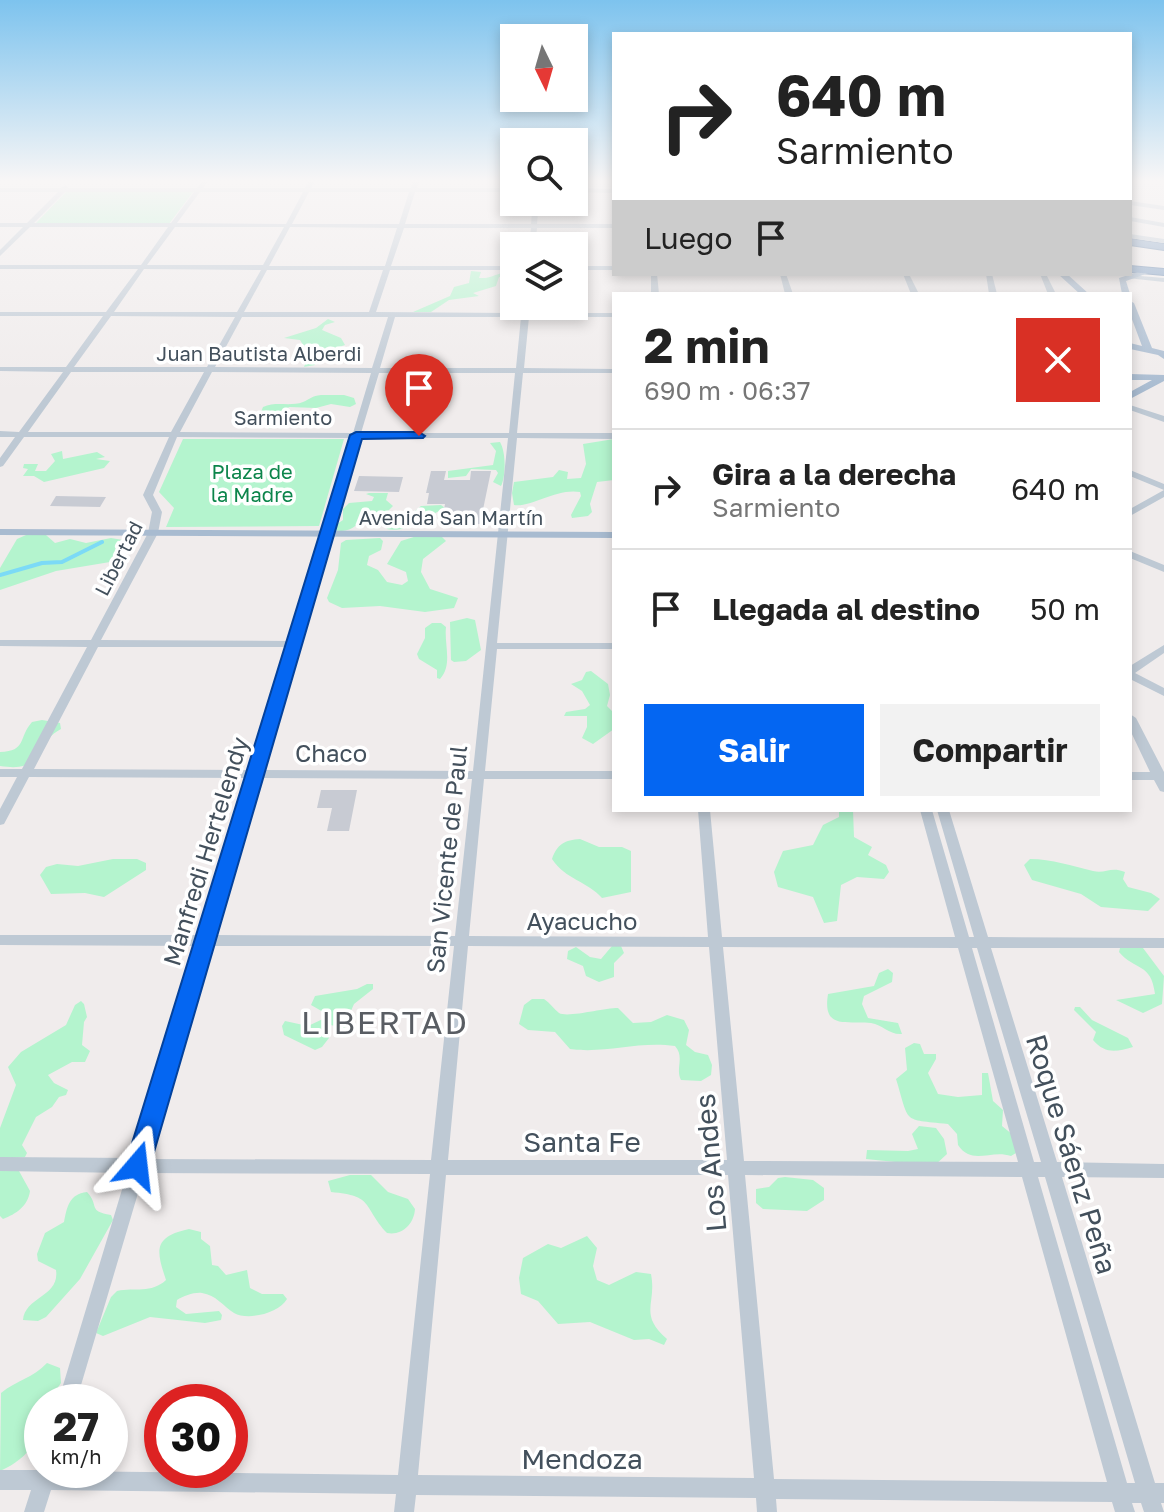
<!DOCTYPE html>
<html lang="es">
<head>
<meta charset="utf-8">
<style>
  :root { --surface:#fff; --page:#f2f2f2; --text:#222; --muted:#767676; --line:#e0e0e0; --accent:#0466f2 }
  body { margin:0; font-family:"Golos Text",sans-serif; background:var(--page); color:var(--text); height:100vh; display:flex; flex-direction:column; font-size:30px; white-space:nowrap }
  * { box-sizing:border-box; margin:0 }
  p { font-size:26px; color:var(--muted) }
  .icon { flex:none; width:44px; height:44px; fill:none; stroke:currentColor; stroke-width:2; stroke-linecap:round; stroke-linejoin:round }
  .map { position:relative; flex:1; overflow:hidden }
  .panel { position:absolute; left:612px; top:292px; width:520px; height:520px; display:flex; flex-direction:column; background:var(--surface); border-radius:0px; box-shadow:0 4px 12px #0003 }
  .panel>* { flex:none }
  .banner { position:absolute; left:612px; top:32px; width:520px; height:244px; border-radius:0px; box-shadow:0 4px 12px #0003; background:#fff; color:var(--text); overflow:hidden }
  .needle { width:52px; rotate:175deg }
  .tools { position:absolute; left:500px; top:24px; display:grid; gap:16px }
  .tools a { display:grid; place-items:center; width:88px; height:88px; border-radius:0px; background:var(--surface); box-shadow:0 4px 12px #0003; font-size:40px }
  .speed { position:absolute; left:24px; top:1384px; display:flex; gap:16px; font-size:40px; font-weight:700; text-align:center }
  .speed>* { display:grid; place-content:center; width:104px; height:104px; border-radius:50%; background:var(--surface); box-shadow:0 4px 12px #0003; line-height:1 }
  .speed small { font-size:20px; font-weight:400 }
  .speed .limit { border:12px solid #d22; background:#fff; color:#111 }
  .pin { position:absolute; display:grid; place-items:center; width:68px; height:68px; color:#fff; margin:-82px -34px; border-radius:50% 50% 50% 0; rotate:-45deg; box-shadow:0 0 8px #0007 }
  .pin .icon { rotate:45deg }
  .me { position:absolute; width:88px; margin:-44px; rotate:17deg; stroke-linejoin:round; filter:drop-shadow(0 0 6px #0008) }
  .turn { display:flex; align-items:center; gap:28px; height:168px; padding:0 32px; font-size:36px }
  .turn .icon { width:104px; height:104px; stroke-width:2.5 }
  .turn b { display:block; font-size:56px; line-height:68px }
  .then { display:flex; align-items:center; height:76px; padding:0 32px; background:#0003; gap:16px; font-size:30px }
  .round { display:grid; place-items:center; flex:none; width:84px; height:84px; border-radius:0px; background:var(--page) }
  .head { display:flex; align-items:center; justify-content:space-between; height:136px; padding:0 32px }
  h1 { font-size:48px; font-weight:700; line-height:60px }
  .cta { display:flex; gap:16px; margin-top:auto; padding:16px 32px }
  .cta a { flex:1; height:92px; border-radius:0px; background:var(--accent); color:#fff; font-size:32px; font-weight:700; line-height:92px; text-align:center }
  .cta a+a { background:var(--page); color:var(--text) }
  ul { padding:0; list-style:none }
  li { display:flex; align-items:center; gap:24px; height:120px; padding:0 32px; border-top:2px solid var(--line) }
  li div { flex:1 }
  li b { display:block; font-size:30px }
  li em { font-style:normal }
  .map>svg:first-child { display:block }
  .green { fill:#b4f4ce }
  .lines { fill:none; stroke-linecap:round; stroke-linejoin:round }
  .stream { stroke:#7cdaf6; stroke-width:4 }
  .building { fill:#c8cbd3 }
  .highway-casing { stroke:#6988ae; stroke-width:2 }
  .minor { fill:#bec9d4; fill-rule:evenodd }
  .major { fill:#a8bbd0; fill-rule:evenodd }
  .highway { fill:#7e9dc2; fill-rule:evenodd }
  .route { fill:#0466f2; stroke:#03429d; stroke-width:2 }
  .labels { text-anchor:middle; dominant-baseline:central; stroke-width:7; stroke-linejoin:round; paint-order:stroke }
  .far-street-label { font-size:20px; fill:#43505c; stroke:#fff }
  .far-park-label { font-size:20px; fill:#0c854b; stroke:#fff }
  .street-label { font-size:24px; fill:#43505c; stroke:#fff }
  .near-street-label { font-size:28px; fill:#43505c; stroke:#fff }
  .near-neighbourhood-label { font-size:32px; letter-spacing:2px; fill:#595d63; stroke:#fff }
</style>
</head>
<body>
<div class="map">
<svg width="1164" height="1512" viewBox="0 0 1164 1512">
  <rect width="100%" height="100%" fill="#f0ecec"/>
  <path class="green" d="M67 191 193 192 169 224 36 223Z
    M471 271 481 272 479 278C493 279 499 271 514 271V277H499L496 286 473 293 479 296 449 300 431 312H413L450 296 454 287 469 283Z
    M328 319 335 322 325 325 322 330 341 338 345 345 330 350 331 358 316 360 315 365 304 367 307 359 302 354 312 347 303 345 300 340 284 338 316 328Z
    M321 395H344L354 398 356 404 350 407 331 404 316 408 289 407 281 414 283 421 269 429 267 423 271 417 261 412 263 407C276 401 290 407 303 402 310 399 312 396 321 395Z
    M183 439H344L319 526 166 527 174 508 159 492Z
    M614 439V480L597 482 590 504 592 512 588 516 572 518 571 515 581 496 580 492C556 488 530 508 514 505L512 493 514 482 553 477 559 470 568 472 567 479 581 478 586 464 583 444Z
    M500 442C506 452 506 476 501 486L493 482 498 473 496 470 471 469 466 476 448 478V471L493 465 496 451 490 443Z
    M62 451 63 459 97 452 105 457 96 459 110 461 104 468 44 482 34 476H23L28 469 23 468 24 464H38L35 471H46L55 461 51 454Z
    M369 493H388L386 500 393 506 387 512 368 513C358 524 351 534 334 530V526L343 520V509L349 503 372 501 374 497 366 494Z
    M441 505 445 508C430 515 405 534 387 529L383 521 390 516 410 515 421 506Z
    M26 535H46L55 543 70 539 86 543 111 538 123 540 117 557 110 562 56 571 0 590V568L17 539Z
    M417 536 442 537 446 541 423 559 421 572 430 589 458 598 454 608 425 612 380 606 342 608 329 602 327 598 338 570 341 543 346 540 380 538 383 541 381 550 369 556 367 565 378 570 387 582 402 585 408 581 406 572 387 564 401 541Z
    M467 618 475 620 481 650 466 661 454 662 451 660 450 622Z
    M432 623H441L446 627C444 644 453 665 440 679L437 678V670L419 659 417 654 425 638V628Z
    M591 671 608 684 610 695 607 706 614 713V729L593 744 582 738 587 727V716H564L566 712 585 709 590 705 582 691 571 684 582 680 586 672Z
    M42 720 60 723 61 729C30 746 46 773 0 766V752C27 751 18 738 32 722Z
    M839 810H853L854 837 872 847 868 855 886 865 889 872 884 879 857 877 841 885 837 921 824 923 813 897 778 887 774 872 783 851 813 845 823 825 839 817Z
    M580 839 599 847H622L631 851V892L602 898C587 881 566 880 552 859 557 844 565 840 580 839Z
    M113 859H137L146 863V870L104 897 85 893 51 894 40 875 46 867 57 864 78 866Z
    M1030 859C1052 859 1072 866 1093 871 1106 874 1110 866 1125 872L1123 879 1128 887 1151 893 1160 899 1148 911 1101 907 1081 894 1032 880 1024 865Z
    M1136 945 1143 948 1164 976 1162 1004 1143 1013 1116 1000 1155 994C1151 962 1135 971 1119 952L1120 948Z
    M612 946H621L624 953 614 963V977L599 982 586 976 583 966 567 959 568 951 576 947 590 957 601 959Z
    M888 969 893 973 892 982 864 996 862 1004 868 1018 898 1023 902 1034C889 1035 883 1025 871 1023 848 1020 822 1031 828 994L874 986 879 973Z
    M367 984H373V989L354 1004 350 1013 354 1022 344 1028 326 1024 329 1038 322 1047 315 1050 284 1035 282 1026 285 1021 308 1026 325 1018V1013L311 1005 315 996 357 989Z
    M532 999H544C550 1003 554 1009 559 1013 568 1018 603 1008 618 1008L633 1023 651 1022 667 1015 684 1020 689 1030 686 1045 695 1052 708 1055 712 1065 711 1075 701 1081 681 1080C675 1069 685 1057 675 1046 636 1041 606 1054 570 1049L555 1032 528 1030 519 1024 524 1005Z
    M81 1001 84 1004 87 1017 84 1022 82 1045 90 1051 85 1062H72L48 1075 54 1083 68 1090 66 1095 59 1097 52 1107 36 1117 22 1145 27 1153 25 1157 0 1159V1128L16 1085 8 1067 21 1052 66 1025 75 1005Z
    M1075 1007H1080L1092 1020 1128 1038 1133 1047C1116 1052 1105 1054 1093 1040L1096 1032 1074 1010Z
    M914 1043 920 1044 924 1054H936V1059L928 1073 938 1094 958 1097 982 1095V1073H988L993 1101 1003 1110 1002 1126 1013 1135 1016 1153 1011 1156C991 1149 972 1166 958 1145L957 1134 948 1124C901 1119 910 1124 896 1079L907 1070 905 1048Z
    M919 1126 936 1128 944 1139 947 1154 934 1166 866 1159 867 1150 908 1151 918 1149 912 1134Z
    M0 1169 19 1171 30 1191C28 1206 16 1214 3 1219L0 1216Z
    M350 1175H371L388 1192 408 1199 415 1209C414 1224 402 1236 387 1233 362 1206 375 1196 331 1192L328 1181Z
    M785 1177 813 1180 824 1188V1200L807 1211 763 1209 756 1203V1189L769 1187 778 1178Z
    M87 1192C100 1206 87 1211 111 1215L113 1220 80 1279 46 1317 38 1321 23 1320C25 1296 60 1297 56 1270L38 1261 37 1254 45 1233 64 1222C67 1207 69 1194 87 1192Z
    M189 1229 201 1232V1239L210 1246 212 1265 218 1266 226 1275 247 1270 250 1288 262 1294H283L287 1299C279 1313 248 1321 234 1313 223 1306 216 1295 202 1293 194 1292 184 1296 177 1300L176 1307 186 1314 219 1311 222 1315 221 1320 205 1323 150 1317 103 1336 96 1333 111 1297 117 1291C135 1287 151 1294 166 1280 156 1250 153 1237 189 1229Z
    M587 1236 597 1248 593 1266 597 1280 609 1285 636 1272 651 1274C657 1304 638 1314 667 1339L664 1345 649 1339 634 1340 590 1322 558 1324 538 1301 521 1294 519 1278 523 1258 548 1244 561 1248Z
    M47 1363 60 1368 61 1383 48 1402H42C42 1436 32 1457 0 1471L1 1393C17 1380 33 1378 47 1363Z"/>
  <g class="lines">
    <path class="stream" d="M0 575 42 563 62 562 102 542"/>
  </g>
  <path class="building" d="M431 471H446L444 480H470L471 471H491L480 524 441 526 445 504H427L429 493H426Z
    M359 476 403 477 399 492 354 491Z
    M56 496 106 497 100 507 50 506Z
    M321 790H357L349 831H327L332 808H317Z"/>
  <g class="lines">
    <defs>
      <path id="highway" d="M1130 239 1164 244V250L1130 245Z
        M1130 266 1164 269V275L1130 272Z"/>
    </defs>
    <use href="#highway" class="highway-casing"/>
    <path class="minor" d="M202 181H208L203 188H305L309 181H315L311 188H411L413 181H419L417 188H514V192H415L405 224H531L533 202H539L537 224H614V228H537L535 246H529L531 228H404L391 266H514V270H390L376 312 522 313V306H530L529 313H614V317H529L524 368 614 369V373H523L517 433H614V439L517 438 497 643H614V649H497L485 771H614V779H484L469 936 708 937 698 810H710L722 937H955L920 810H932L969 937H974L937 810H949L988 937 1164 938V948H991L1057 1162 1164 1164V1178L1062 1177 1155 1483H1164V1503H1161L1164 1512H1144L1141 1503H1132L1135 1512H1115L1112 1502 776 1499 777 1512H757L756 1498 416 1495 414 1512H394L396 1494 51 1490 44 1512H24L31 1490H0V1470H37L42 1462V1470L57 1471 398 1475 430 1174 144 1173 76 1402H58L127 1173 0 1171V1157L132 1158 196 946 0 945V935H200L248 778 29 777 4 824 0 825V809L17 777H0V769H22L87 647 0 646V640H91L148 533 152 512 143 495 169 437H24L3 466 0 467V458L15 437H0V431L19 432 63 372 0 371V367H66L103 316H0V312H106L138 269H0V265H141L168 227H30L0 256V250L23 227H0V223H27L58 192H0V188H61L66 185 68 188H197ZM65 192H194L171 223H34ZM200 192H303L286 224 177 223ZM309 192H409L399 224H292ZM175 227H284L263 265H147ZM290 227 397 228 385 266H269ZM144 269 261 270 237 312H114ZM267 270H383L369 312H244ZM111 316 235 317 207 367H74ZM242 317H388L372 368 215 367ZM395 317H521L516 368H380ZM71 372H204L171 432H28ZM212 372 371 373 353 433 180 432ZM379 373H515L509 433H361ZM177 437 351 438 289 641 101 640 158 533 162 512 153 495ZM360 438H508L473 771 262 770ZM98 647H287L250 770 34 769ZM260 778 472 779 455 936 214 935ZM210 946H454L431 1160 148 1159ZM468 946 709 947 727 1160H448ZM723 947 958 948 1018 1162 744 1161ZM972 948H977L1041 1162H1034ZM446 1175H728L754 1478 418 1475ZM745 1175 1022 1177 1107 1482 774 1479ZM1038 1177H1045L1135 1483H1127Z
      M574 188 614 189V193L574 192Z
      M1130 201 1164 206V210L1130 205Z
      M1130 217 1164 223V227L1130 221Z
      M1130 234 1164 239V243L1130 238Z
      M574 266H614V270H574Z
      M651 274H657L659 294H651Z
      M780 274H786L793 294H785Z
      M903 274H909L919 294H911Z
      M986 274H992L997 294H989Z
      M1040 274H1046L1056 294H1048Z
      M1129 275 1164 278V282L1127 278 1126 277Z
      M1130 405 1164 416V422L1130 410Z
      M1130 470 1164 484V490L1130 476Z
      M1164 490V497L1130 516V509Z
      M1130 551 1164 565V572L1130 558Z
      M1164 645V653L1135 673 1164 688V696L1130 679V666Z
      M1130 714 1136 718 1164 772V792L1160 791 1154 780H1130V772H1150L1130 730Z"/>
    <path class="major" d="M1147 269 1154 271 1126 281 1130 294H1122L1119 278Z
      M1058 274H1067L1089 294H1080Z
      M1130 301 1134 303 1152 348 1164 351V359L1158 355 1130 349V343L1142 346 1130 314Z
      M1130 374 1164 375V381L1130 399V392L1152 380H1130Z
      M0 529 614 532V538L0 535Z"/>
    <use href="#highway" class="highway"/>
  </g>
  <linearGradient id="sky" x2="0" y2="1"><stop stop-color="#7dc3ee"/><stop offset="0.46" stop-color="#f8f6f6"/><stop offset="1" stop-color="#f8f6f6" stop-opacity="0"/></linearGradient>
  <rect width="1164" height="393" fill="url(#sky)"/>
  <path class="route" d="M419 432 425 436 423 438 362 439 150 1166 146 1174 137 1177 129 1174 125 1166 350 435 356 432Z"/>
  <g class="labels">
    <g class="far-street-label">
      <text x="259" y="353">Juan Bautista Alberdi</text>
      <text x="283" y="417">Sarmiento</text>
      <text x="451" y="517">Avenida San Martín</text>
      <text transform="translate(118 558) rotate(-63)">Libertad</text>
    </g>
    <g class="far-park-label">
      <text x="252" y="471">Plaza de<tspan x="252" dy="23">la Madre</tspan></text>
    </g>
    <g class="street-label">
      <text x="331" y="752">Chaco</text>
      <text transform="translate(205 851) rotate(-73)">Manfredi Hertelendy</text>
      <text transform="translate(446 859) rotate(-84)">San Vicente de Paul</text>
      <text x="582" y="920">Ayacucho</text>
    </g>
    <g class="near-street-label">
      <text x="582" y="1141">Santa Fe</text>
      <text transform="translate(1072 1154) rotate(73)">Roque Sáenz Peña</text>
      <text transform="translate(710 1163) rotate(-95)">Los Andes</text>
      <text x="582" y="1458">Mendoza</text>
    </g>
    <g class="near-neighbourhood-label">
      <text x="385" y="1022">LIBERTAD</text>
    </g>
  </g>
</svg>
<div class="tools">
<a><svg class="needle" viewBox="-14 -14 28 28"><path d="M0-13l5 13h-10z" fill="#e53935"/><path d="M0 13l5-13h-10z" fill="#767676"/></svg></a>
<a><svg class="icon" aria-label="search" viewBox="0 0 24 24"><circle cx="10" cy="10" r="6"/><path d="M15 15l6 6"/></svg></a>
<a><svg class="icon" aria-label="layers" viewBox="0 0 24 24"><path d="M12 4l9 5-9 5-9-5zM3 14l9 5 9-5"/></svg></a>
</div>
<div class="speed"><div>27<small>km/h</small></div><div class="limit">30</div></div>
<div class="pin" style="left:419px;top:436px;background:#d93025"><svg class="icon" aria-label="arrive" viewBox="0 0 24 24"><path d="M6 21V4h12l-3 4 3 4H6"/></svg></div>
<svg class="me" style="left:137px;top:1166px" viewBox="-20 -20 40 40"><path d="M0-17L14 15 0 8-14 15z" fill="#0466f2" stroke="#fff" stroke-width="4"/></svg>
<div class="banner">
<div class="turn"><svg class="icon" aria-label="right" viewBox="0 0 24 24"><path d="M7 20v-9h11M14 6l5 5-5 5"/></svg><div><b>640 m</b>Sarmiento</div></div>
<div class="then">Luego<svg class="icon" aria-label="arrive" viewBox="0 0 24 24"><path d="M6 21V4h12l-3 4 3 4H6"/></svg></div>
</div>
<section class="panel">
<div class="head"><div><h1>2 min</h1><p>690 m · 06:37</p></div><a class="round" style="background:#d93025;color:#fff"><svg class="icon" aria-label="close" viewBox="0 0 24 24"><path d="M6 6l12 12M18 6L6 18"/></svg></a></div>
<ul>
<li><svg class="icon" aria-label="right" viewBox="0 0 24 24"><path d="M7 20v-9h11M14 6l5 5-5 5"/></svg><div><b>Gira a la derecha</b><p>Sarmiento</p></div><em>640 m</em></li>
<li><svg class="icon" aria-label="arrive" viewBox="0 0 24 24"><path d="M6 21V4h12l-3 4 3 4H6"/></svg><div><b>Llegada al destino</b></div><em>50 m</em></li>
</ul>
<div class="cta"><a>Salir</a><a>Compartir</a></div>
</section>
</div>
</body>
</html>
